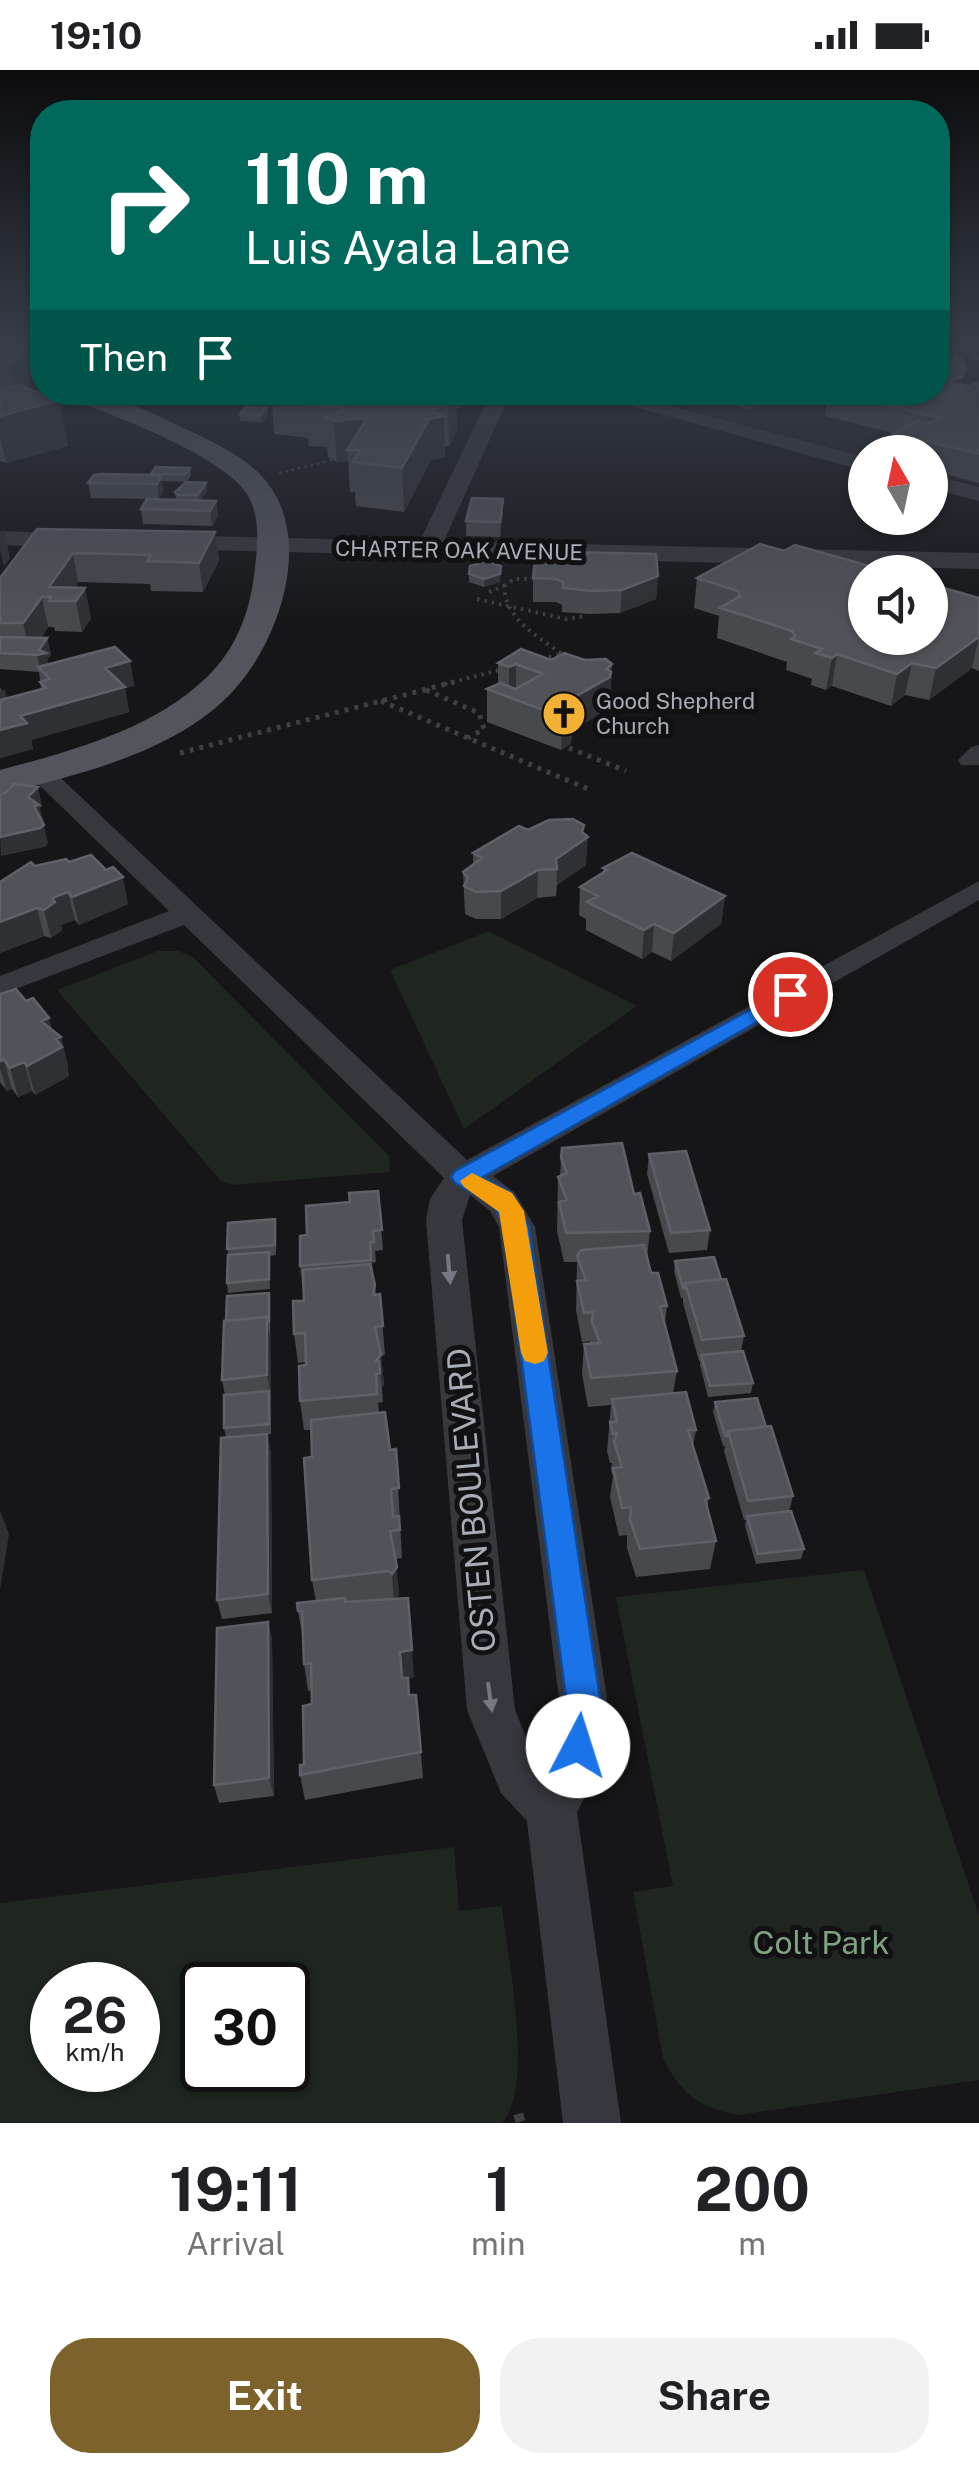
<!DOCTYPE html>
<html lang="en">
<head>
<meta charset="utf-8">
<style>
  :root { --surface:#fff; --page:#f2f2f2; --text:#202124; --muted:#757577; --accent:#7e622b }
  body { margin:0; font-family:"Public Sans",sans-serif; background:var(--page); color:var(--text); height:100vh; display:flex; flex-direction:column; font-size:38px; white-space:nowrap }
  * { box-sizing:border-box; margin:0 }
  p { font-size:32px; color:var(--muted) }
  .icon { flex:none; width:55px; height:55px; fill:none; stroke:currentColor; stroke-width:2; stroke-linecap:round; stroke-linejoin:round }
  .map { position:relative; height:2053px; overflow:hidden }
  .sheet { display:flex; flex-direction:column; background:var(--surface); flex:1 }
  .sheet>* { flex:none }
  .banner { position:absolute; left:30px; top:30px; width:920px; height:305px; border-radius:40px; box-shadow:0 2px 8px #0004; background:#00695c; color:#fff; overflow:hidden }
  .needle { width:65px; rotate:351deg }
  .tools { position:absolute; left:848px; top:365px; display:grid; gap:20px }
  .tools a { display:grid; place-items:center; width:100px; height:100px; border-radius:50%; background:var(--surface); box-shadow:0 2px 8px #0004; font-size:50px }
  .speed { position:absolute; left:30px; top:1892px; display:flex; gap:20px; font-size:50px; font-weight:700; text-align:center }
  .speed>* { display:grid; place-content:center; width:130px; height:130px; border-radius:50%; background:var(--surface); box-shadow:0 2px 8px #0004; line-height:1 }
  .speed small { font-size:25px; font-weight:400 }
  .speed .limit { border:5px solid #111; border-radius:15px; background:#fff; color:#111 }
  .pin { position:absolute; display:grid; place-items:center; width:85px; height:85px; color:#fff; margin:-42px; border:5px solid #fff; border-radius:50%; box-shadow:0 2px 10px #0007 }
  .me { position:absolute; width:110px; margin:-55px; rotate:5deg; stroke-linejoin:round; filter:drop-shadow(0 0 8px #0008) }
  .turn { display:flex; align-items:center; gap:35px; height:210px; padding:0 50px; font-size:45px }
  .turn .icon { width:130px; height:130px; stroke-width:2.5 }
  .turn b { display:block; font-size:70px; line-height:85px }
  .then { display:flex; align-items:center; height:95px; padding:0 50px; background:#0003; gap:20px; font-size:38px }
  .eta { display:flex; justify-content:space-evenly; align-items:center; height:170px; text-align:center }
  .eta b { font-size:60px; font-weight:700; line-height:70px }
  .primary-button { display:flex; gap:20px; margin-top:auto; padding:20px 50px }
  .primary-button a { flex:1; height:115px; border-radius:40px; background:var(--accent); color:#fff; font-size:40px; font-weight:700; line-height:115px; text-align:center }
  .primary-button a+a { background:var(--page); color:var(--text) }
  .status { display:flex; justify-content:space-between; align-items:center; height:70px; padding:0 50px; background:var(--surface); direction:ltr }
  .status svg { height:28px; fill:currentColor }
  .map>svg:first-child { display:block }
  .built { fill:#222225 }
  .green { fill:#1e261f; fill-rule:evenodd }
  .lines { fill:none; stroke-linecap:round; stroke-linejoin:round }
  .path-far3 { stroke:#3d3f44; stroke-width:2.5; stroke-dasharray:2.5 4; stroke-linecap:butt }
  .path-far2 { stroke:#3d3f44; stroke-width:4; stroke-dasharray:2.5 5; stroke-linecap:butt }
  .path-far1 { stroke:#3d3f44; stroke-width:5; stroke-dasharray:4 6; stroke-linecap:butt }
  .path { stroke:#3d3f44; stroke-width:10; stroke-dasharray:8 11; stroke-linecap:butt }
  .minor { fill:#37383d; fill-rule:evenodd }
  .tertiary { fill:#37383d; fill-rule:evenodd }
  .primary { fill:#53555c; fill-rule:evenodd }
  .motorway { fill:#63666e; fill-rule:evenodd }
  .rail-casing { stroke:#4a4c52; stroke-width:5 }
  .rail { stroke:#111113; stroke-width:4; stroke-dasharray:11; stroke-linecap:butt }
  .motorway-bridge { stroke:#63666e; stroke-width:26 }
  .wall { fill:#47494d }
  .shaded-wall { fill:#2f3033 }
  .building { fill:#525359; stroke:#5f6168; stroke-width:2.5 }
  .oneway { fill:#757881 }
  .route { fill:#1a73e8; stroke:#114b97; stroke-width:2.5 }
  .slow { fill:#f59e0b }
  .labels { text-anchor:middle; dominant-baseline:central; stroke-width:10; stroke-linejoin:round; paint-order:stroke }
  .far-street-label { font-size:22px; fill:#a8adb8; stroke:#111113 }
  .far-poi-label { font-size:22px; fill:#a8adb8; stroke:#111113; text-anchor:start }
  .near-street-label { font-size:32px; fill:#a8adb8; stroke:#111113 }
  .near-park-label { font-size:32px; fill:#7fa381; stroke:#111113 }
</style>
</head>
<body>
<div class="status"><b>19:10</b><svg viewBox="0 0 49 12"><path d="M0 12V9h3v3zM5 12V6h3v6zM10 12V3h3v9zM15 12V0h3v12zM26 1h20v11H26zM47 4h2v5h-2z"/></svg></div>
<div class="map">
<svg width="979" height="2053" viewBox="0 0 979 2053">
  <rect width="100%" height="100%" fill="#161618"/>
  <path class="built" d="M723 322 878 323 979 335V416L930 403V382H865V387L686 339Z"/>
  <path class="green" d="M489 861 637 936 464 1059 390 900Z
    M158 881H179L194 888 389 1086 390 1102 233 1115 221 1111 57 920Z
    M864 1500 979 1846V2010L738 2045C699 2038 680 2023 663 1988L633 1822 673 1816 616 1527Z
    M454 1777 459 1841 502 1836C507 1886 535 2017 502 2053H0V1833ZM138 1915V2000H52V1915ZM288 1915V2000H202V1915Z"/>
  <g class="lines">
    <path class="path-far3" d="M279 403 333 390"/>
    <path class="path-far2" d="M504 516 514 509H541
      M489 522 504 516C506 550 537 566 562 584L538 590
      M477 529 566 549 585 546
      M445 614 507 598"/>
    <path class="path-far1" d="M426 620 479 643 484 659 468 668
      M381 631 588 719
      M569 678 626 701
      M180 683 454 612"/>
    <path class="path" d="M518 2044 521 2053"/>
    <path class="minor" d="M979 675V695H961L958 690 971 677Z
      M40 695 49 697 467 1090 979 811V830L493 1106 515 1123 535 1157 607 1628 599 1698 577 1742 621 2053H563L527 1751 501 1723 467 1640 426 1150 430 1129 444 1108 184 855 0 925V906L169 841 31 707 28 702ZM470 1125 490 1141 499 1157 559 1628 546 1699 535 1689 515 1640 462 1150Z"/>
    <path class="tertiary" d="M0 271 42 272V282L0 281Z
      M491 322H511L444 471 979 483V499L160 479 148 472 160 465 420 471Z
      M582 322H617L865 387V401Z
      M930 404 979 417V431L930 418Z
      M0 461 84 464 96 471 84 478 0 475Z"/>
    <path class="primary" d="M69 322C109 322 142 338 177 355 207 369 245 385 266 411 314 470 279 571 234 620 178 682 78 705 0 724V700C71 681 152 660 207 607 235 580 249 545 254 506 257 480 262 448 247 424 224 388 122 347 81 334Z"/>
    <path class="motorway" d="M949 271H979V283L953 276Z
      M938 308 979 317V333L934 322H938Z"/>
    <defs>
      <path id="rail" d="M938 280 979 288"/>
    </defs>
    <use href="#rail" class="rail-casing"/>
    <use href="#rail" class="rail"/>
    <path class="motorway-bridge" d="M938 292 954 298"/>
  </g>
  <path class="wall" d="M25 277 31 309 23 317 68 376 6 393 0 391V282Z
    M979 312V413L930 400V382H889L893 363 825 346 828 322H928L948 327Z
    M144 322H164L163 325H144Z
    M271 322H467L459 338H456L457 361 449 376H445V387L431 390 404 442 356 436 355 422H350L348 391 337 392 328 387 327 377 309 376 308 368 274 364Z
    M723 322H789L788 324 751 340 722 332Z
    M267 338 268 345 262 352 240 351V344Z
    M190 398 191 405 187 412 162 411 163 422 159 429 91 428 88 413 152 405Z
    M206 413 207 420 201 430 216 431 218 446 212 456 143 454 141 439 176 430 175 422Z
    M503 444 500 467 466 466V451Z
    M37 459 215 462 219 491 203 522 151 521 150 514 78 512 75 518 91 548 82 562 55 561 54 557H48L41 568H47L51 585 47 590 48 594 130 591 134 616 125 618 129 642 31 670 33 679 0 688V618L7 628 41 619 39 602 0 599V508Z
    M469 504 500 512 484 517 469 512Z
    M658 506 656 529 620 543 590 544 562 542V535L556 532H533V508Z
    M697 508 979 528V601L972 598 929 630 905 625 891 636 832 616 826 620 811 615 812 609 786 600 787 592 717 568 719 546 694 538Z
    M551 590H585L612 594 610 634 608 639 572 661 571 674 561 680 487 652V619L498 614V593Z
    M528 760 584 764 586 795 557 815 556 826 537 828 501 849H476L465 844 463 802 473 795V783Z
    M35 796 128 834 79 855 75 850 61 855 62 860 51 868 44 866 0 883V812Z
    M603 798 725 826 721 854 671 891 652 882 642 889 586 860V849L579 845 580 817 603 802Z
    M0 924 61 967 68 996H67L69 1006 35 1025 32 1021 18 1027 12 1019 7 1021 0 1012Z
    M649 1084 710 1160 707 1180 669 1183 647 1104Z
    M561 1088 634 1124 650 1161 647 1187 651 1203 667 1236 665 1253 677 1301 673 1323 696 1360 693 1376 709 1428 707 1439 716 1471 710 1499 636 1507 627 1478V1465L619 1466 610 1427 613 1406 611 1401 612 1393H610L607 1381 611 1335 588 1337 582 1304 584 1274H590V1271L582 1272 576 1240 577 1192H564L557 1161 558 1107 560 1106Z
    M378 1121 383 1180 375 1181 376 1192 372 1193 376 1224H380L385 1285 381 1286 384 1314 382 1317 383 1332 378 1333 379 1343 390 1380 396 1379 402 1488 395 1489 399 1525 396 1529 414 1607 408 1608 409 1625H416L423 1708 305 1730 300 1705 304 1695 312 1634V1620L308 1621 304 1594 303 1569 298 1541 316 1531 312 1510 311 1360H304L300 1331 306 1292 298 1293 294 1264 304 1231 300 1196 350 1132Z
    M276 1159V1185L269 1186 270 1219 228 1223 227 1213 229 1185 227 1179Z
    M675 1191 721 1209 744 1266 741 1281 753 1313 751 1323 708 1327 700 1295V1291H699L683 1233V1228H681L674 1201Z
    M270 1233 271 1364H267L271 1384 272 1543 222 1549 217 1530 226 1367 224 1358 225 1325 222 1310Z
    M715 1332 766 1357 793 1426 789 1442 804 1479 801 1489 756 1494 745 1456 746 1450H744L724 1381 725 1376H723L713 1342Z
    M268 1552 272 1570 274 1726 219 1733 214 1715Z"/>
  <path class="shaded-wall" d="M25 277 31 309 15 326 8 294Z
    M456 322 457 361 449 376 448 335Z
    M458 322H467L459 338Z
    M762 322H789L788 324 751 340 753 326Z
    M60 330 68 376 6 393 0 366V346Z
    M437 335V347L444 346 445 387 431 390 404 442 402 398Z
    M267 338 268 345 262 352 261 345Z
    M367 348 360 380H347L348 391 337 392 334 351Z
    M161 407 163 422 159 429 157 414Z
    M206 413 207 420 199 433 198 425Z
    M503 429V444L500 467V452Z
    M216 431 218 446 212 456 210 441Z
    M4 459 10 488 4 496 0 480V464Z
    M215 462 219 491 203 522 199 493Z
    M73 483 78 512 66 531 49 517Z
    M501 496 500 512 484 517V509Z
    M658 506 656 529 620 543 622 520Z
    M85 518 91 548 82 562 76 531Z
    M42 527 48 557 30 584 23 553Z
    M979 567 972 598 929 630 936 598Z
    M47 568 51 585 47 590 50 600 40 599 37 585Z
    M837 584 832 616 826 620 832 588Z
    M130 591 134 616 125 618 129 642 31 670 33 679 0 688V660L20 646 105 598Z
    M912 593 905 625 891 636 897 604Z
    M516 594V625L509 629V597Z
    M612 594 610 634 608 639 572 661 571 674 561 680 562 647 559 636Z
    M5 619 11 644 0 651V622Z
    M38 717 42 736 40 738 44 753 28 727Z
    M44 755 48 773 45 777 1 786 0 767Z
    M584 755V770L588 767 586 795 557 815 556 789 582 762Z
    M538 800 537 828 501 849V821Z
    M123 807 128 834 79 855 72 827Z
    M68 822 75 850 61 855 62 860 51 868 44 840 52 828Z
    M725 826 721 854 671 891 674 863Z
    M37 838 44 866 0 883V852Z
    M654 854 652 882 642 889 644 860Z
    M49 948 56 976 41 951Z
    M61 967 68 996H67L69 1006 35 1025 27 996 56 969Z
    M4 990 12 1019 7 1021 0 998V991Z
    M24 992 32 1021 18 1027 10 998Z
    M267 1247 270 1268 271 1325 267 1305Z
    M381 1285 384 1314 382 1317 380 1303 376 1291Z
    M267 1364 271 1384 272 1543 268 1524Z
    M0 1441 9 1464 0 1520Z
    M397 1497 399 1525 394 1532 392 1504Z
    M268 1552 272 1570 274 1726 269 1708Z
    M412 1580 414 1607 402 1610 400 1582Z"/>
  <path class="building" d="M10 277H25L8 294H0V282Z
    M979 312V384L893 363 917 351 928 354 940 348 833 322H928L948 327Z
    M18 315 60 330 0 346V320Z
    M271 322H455L448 335H437L433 342 444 346 429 349 402 398 353 392 360 380H347L367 348 334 351 325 346 339 343 344 337 306 335 310 329 270 323Z
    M738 322H762L753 326Z
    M246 337 267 338 261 345 240 344Z
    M156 397 190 398 186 404H151Z
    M101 404 156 405 161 407 157 414 88 413 94 405Z
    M186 412 206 413 198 425H178L175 422Z
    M472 428 503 429 500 452 466 451Z
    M147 429 216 431 210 441 141 439Z
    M37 459 215 462 199 493 147 491 151 485 73 483 49 517 85 518 76 531H49L51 527H42L23 553H0V508Z
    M760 474 784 481 795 475 891 502H865V568H930V514L979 528V567L936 598 912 593 897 604 837 584 832 588 816 583 822 579 791 569 795 566 792 561 720 538 740 526 738 521 697 508Z
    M565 482 656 484 658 506 622 520 591 521 563 518V512L556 509 533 508 535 490 564 489Z
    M486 491 501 496 500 504 484 509 469 504 470 496Z
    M0 567 47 568 39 580 46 583 37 585 0 583Z
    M115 577 130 591 105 598 125 617 20 646 27 653 0 660V630L46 618 40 612 50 609 38 597Z
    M521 579 551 590 564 583 585 590 606 589 612 594 607 599 611 602 610 607 559 636 573 641 562 647 487 619 500 613 515 619 543 604 516 594 509 597 498 593Z
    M14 714 38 717 28 727 39 735 34 736 44 755 40 758 0 767V725L5 723Z
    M573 749 584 755 582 762 588 767 556 789 557 799 538 800 501 821 476 822 464 816 468 808 463 802 482 788 473 783 519 756 528 760 549 750Z
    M632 783 725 826 674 863 654 854 644 860 587 832 598 826 580 817 607 800 603 798Z
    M91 785 106 800 113 797 123 807 72 827 68 822 52 828 55 832 44 840 37 838 0 852V812L31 792 35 796 66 789 69 792Z
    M16 919 26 931 33 928 49 948 41 951 61 967 56 969 62 977 27 996 24 992 10 998 4 990 0 991V924Z
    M622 1073 634 1124 640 1123 650 1161 566 1163 559 1132 567 1130 558 1107 567 1103 561 1088 562 1078Z
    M686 1081 710 1160 671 1163 649 1084Z
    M378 1121 382 1160 373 1161 374 1172H370L371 1190 300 1196V1166L307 1165 306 1136 350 1132 349 1123Z
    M275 1149V1175L227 1179 228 1153Z
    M644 1175 651 1203H658L667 1236H660L677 1301 591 1308 584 1274 600 1273 592 1252 593 1242 584 1243 577 1211 586 1210 577 1186 581 1180Z
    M269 1182V1209L227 1213 228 1185Z
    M714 1187 721 1209 685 1213V1218H683L675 1191Z
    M370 1194 375 1215 373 1225 380 1224 383 1256 375 1257 381 1285 376 1291H379L380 1303 376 1304 377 1324 300 1331 299 1296 306 1295 305 1263 294 1264 293 1231H304L303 1200Z
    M726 1209 744 1266 702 1270 685 1213Z
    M269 1223V1251H267V1247L226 1251 227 1226Z
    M267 1247V1305L222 1310 224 1251Z
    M743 1281 753 1313 710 1316 701 1285Z
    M269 1321V1354L224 1358V1325Z
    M686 1322 696 1360H688L709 1428 705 1429 716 1471 640 1479 630 1450 631 1437 622 1438 613 1398 622 1397 614 1372 617 1363 613 1364 610 1352H617L612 1329Z
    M757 1328 766 1357 728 1361 727 1366H725L715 1332Z
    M385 1342 390 1380 396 1379 399 1418 391 1419 393 1447 399 1446 400 1460 390 1461 397 1497 392 1504 388 1501 312 1510 304 1388 312 1387 311 1350Z
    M771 1356 793 1426 748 1431 728 1361Z
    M267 1364 268 1524 217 1530 221 1368Z
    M791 1441 804 1479 758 1484 747 1446Z
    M345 1528V1532L408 1528 412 1580 400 1582 402 1608H408L409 1625H416L421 1682 300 1705V1695H304L303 1636 312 1634 311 1593 304 1594 302 1541H298L297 1533Z
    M268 1552 269 1708 214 1715 217 1558Z"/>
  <defs><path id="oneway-solid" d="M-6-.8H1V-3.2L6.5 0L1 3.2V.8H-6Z" transform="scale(2.5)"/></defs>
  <g class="oneway">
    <use href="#oneway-solid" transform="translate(449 1199) rotate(85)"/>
    <use href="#oneway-solid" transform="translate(490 1627) rotate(82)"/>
  </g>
  <linearGradient id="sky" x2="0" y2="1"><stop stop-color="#0c0c0d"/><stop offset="0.49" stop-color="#363c48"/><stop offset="1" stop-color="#363c48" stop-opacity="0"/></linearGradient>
  <rect width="979" height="558" fill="url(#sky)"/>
  <path class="route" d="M790 918 801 924 798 929 483 1107 512 1123 529 1157 600 1628 595 1676 590 1688 578 1693 566 1688 561 1676 566 1628 504 1157 494 1135 455 1113 451 1107 455 1101Z"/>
  <path class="slow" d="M472 1103 512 1123 524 1141 548 1283 544 1291 535 1294 525 1291 521 1283 499 1142 464 1117 460 1111Z"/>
  <defs>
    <symbol id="church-disc" viewBox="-11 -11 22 22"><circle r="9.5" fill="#f2b134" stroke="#111113"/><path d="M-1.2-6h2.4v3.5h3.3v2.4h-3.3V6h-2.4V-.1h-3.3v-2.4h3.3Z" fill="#111"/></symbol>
  </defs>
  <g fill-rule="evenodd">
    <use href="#church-disc" x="539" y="619" width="50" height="50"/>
  </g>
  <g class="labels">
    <g class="far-street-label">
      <text transform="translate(459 480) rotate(1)">CHARTER OAK AVENUE</text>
    </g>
    <g class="far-poi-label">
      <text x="596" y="631">Good Shepherd<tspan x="596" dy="25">Church</tspan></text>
    </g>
    <g class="near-street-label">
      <text transform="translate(471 1430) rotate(-95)">OSTEN BOULEVARD</text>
    </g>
    <g class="near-park-label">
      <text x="821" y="1872">Colt Park</text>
    </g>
  </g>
</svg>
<div class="tools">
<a><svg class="needle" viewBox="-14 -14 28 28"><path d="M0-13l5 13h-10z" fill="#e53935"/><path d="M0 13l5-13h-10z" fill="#757577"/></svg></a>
<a><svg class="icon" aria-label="sound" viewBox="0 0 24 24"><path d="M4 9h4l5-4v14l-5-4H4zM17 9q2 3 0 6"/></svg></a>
</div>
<div class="speed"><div>26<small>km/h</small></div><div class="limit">30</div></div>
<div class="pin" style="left:790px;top:924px;background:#d93025"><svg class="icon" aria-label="arrive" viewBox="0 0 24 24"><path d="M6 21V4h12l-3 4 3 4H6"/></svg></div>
<svg class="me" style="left:578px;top:1676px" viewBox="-20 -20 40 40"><circle r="19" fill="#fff"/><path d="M0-13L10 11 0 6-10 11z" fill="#1a73e8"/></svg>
<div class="banner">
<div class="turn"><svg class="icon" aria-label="right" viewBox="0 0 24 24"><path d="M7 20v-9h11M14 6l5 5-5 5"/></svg><div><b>110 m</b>Luis Ayala Lane</div></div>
<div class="then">Then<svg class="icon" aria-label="arrive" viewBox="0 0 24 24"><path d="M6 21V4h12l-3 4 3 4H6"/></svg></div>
</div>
</div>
<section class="sheet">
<div class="eta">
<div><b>19:11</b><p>Arrival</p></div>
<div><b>1</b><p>min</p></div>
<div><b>200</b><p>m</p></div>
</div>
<div class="primary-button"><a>Exit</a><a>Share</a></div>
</section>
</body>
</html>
